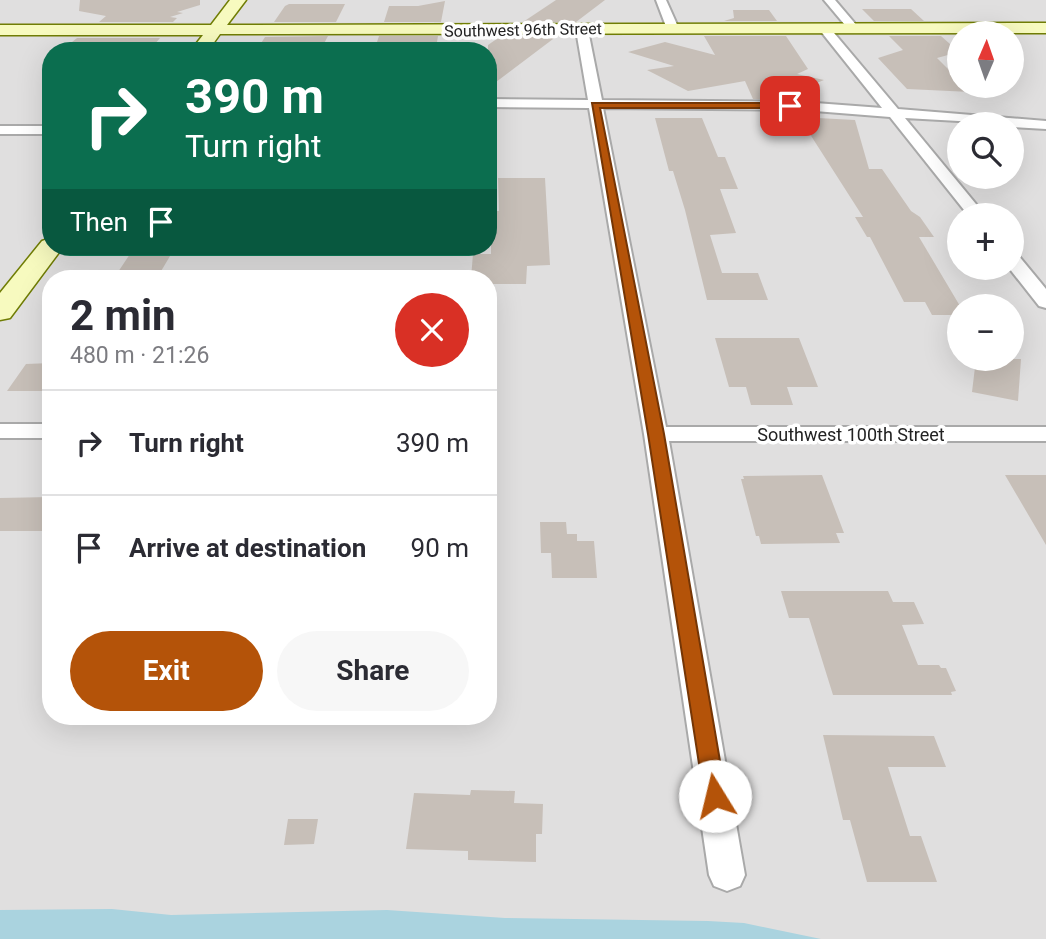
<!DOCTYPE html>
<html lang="en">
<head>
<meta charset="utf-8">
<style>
  :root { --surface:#fff; --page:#f7f7f7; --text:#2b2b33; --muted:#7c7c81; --line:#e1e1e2; --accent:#b45309 }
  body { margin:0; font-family:Roboto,sans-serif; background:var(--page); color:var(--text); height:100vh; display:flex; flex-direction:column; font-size:26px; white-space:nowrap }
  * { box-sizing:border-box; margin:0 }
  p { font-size:23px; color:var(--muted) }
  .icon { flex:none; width:38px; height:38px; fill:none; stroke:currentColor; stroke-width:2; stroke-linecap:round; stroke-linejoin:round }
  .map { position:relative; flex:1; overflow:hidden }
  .details { position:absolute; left:42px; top:270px; width:455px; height:455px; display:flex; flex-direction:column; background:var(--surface); border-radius:28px; box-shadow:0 7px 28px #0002 }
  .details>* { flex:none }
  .hud { position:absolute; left:42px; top:42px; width:455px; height:214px; border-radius:28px; box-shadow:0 7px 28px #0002; background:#0b6e4f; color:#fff; overflow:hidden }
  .needle { width:46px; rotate:2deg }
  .controls { position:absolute; left:947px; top:21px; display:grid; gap:14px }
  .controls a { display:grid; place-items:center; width:77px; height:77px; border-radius:50%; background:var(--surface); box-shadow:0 7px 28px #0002; font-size:35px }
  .pin { position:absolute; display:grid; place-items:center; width:60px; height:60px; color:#fff; margin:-30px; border-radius:14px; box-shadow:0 4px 10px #0006 }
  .me { position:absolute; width:77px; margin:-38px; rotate:351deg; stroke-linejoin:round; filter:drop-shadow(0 0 5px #0008) }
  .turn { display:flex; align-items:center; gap:24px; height:147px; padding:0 28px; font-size:32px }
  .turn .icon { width:91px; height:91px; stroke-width:2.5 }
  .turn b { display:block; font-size:49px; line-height:60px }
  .then { display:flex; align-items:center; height:66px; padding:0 28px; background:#0003; gap:14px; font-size:26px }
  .round { display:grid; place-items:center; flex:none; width:74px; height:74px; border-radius:37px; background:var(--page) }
  .head { display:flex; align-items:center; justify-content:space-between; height:119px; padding:0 28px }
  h1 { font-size:42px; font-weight:700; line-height:52px }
  .button { display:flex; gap:14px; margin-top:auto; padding:14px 28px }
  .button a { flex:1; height:80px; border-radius:42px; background:var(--accent); color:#fff; font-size:28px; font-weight:700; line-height:80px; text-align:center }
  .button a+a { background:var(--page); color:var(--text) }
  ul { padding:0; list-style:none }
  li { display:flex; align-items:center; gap:21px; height:105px; padding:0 28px; border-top:2px solid var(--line) }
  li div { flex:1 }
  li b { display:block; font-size:26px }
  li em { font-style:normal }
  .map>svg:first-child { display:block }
  .residential { fill:#e0dfdf; fill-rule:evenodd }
  .water { fill:#aad3df }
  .building { fill:#c7bfb8 }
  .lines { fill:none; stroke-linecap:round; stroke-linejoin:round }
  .street-casing { stroke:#a9a9a9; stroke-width:4 }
  .secondary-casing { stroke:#707d05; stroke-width:3 }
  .street { fill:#fff; fill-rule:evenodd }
  .secondary { fill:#f7fabf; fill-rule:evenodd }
  .route { fill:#b45309; stroke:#753606; stroke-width:2 }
  .labels { text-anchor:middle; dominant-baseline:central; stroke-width:7; stroke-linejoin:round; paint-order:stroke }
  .far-street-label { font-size:16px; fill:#222; stroke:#fff }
  .street-label { font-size:18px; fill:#222; stroke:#fff }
</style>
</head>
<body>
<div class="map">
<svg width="1046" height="939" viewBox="0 0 1046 939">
  <rect width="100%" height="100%" fill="#f2efe9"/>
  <path class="residential" d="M0 0H1046V939H0ZM959 33H1012V86H959ZM51 51H488V247H51ZM959 124H1012V177H959ZM959 215H1012V268H959ZM51 278H488V716H51ZM959 306H1012V359H959Z"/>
  <path class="water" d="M112 909 171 915 387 910 505 918 708 921 744 923 821 939H0V910Z"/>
  <path class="building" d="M80 0H200V5L177 12 183 13 170 17 177 18 173 22H99L106 16 79 11Z
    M556 0H605L576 22H523Z
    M445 1 441 22H384L389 6H418Z
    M289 4H345L336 22H274L285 6Z
    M862 9H911L924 21H874Z
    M733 10H769L777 21H724L734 18Z
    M328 36 320 51 258 48 265 37Z
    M379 36H438L436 48H375Z
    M501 36H557L488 88V45Z
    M704 36H786L808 69 797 74 824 80 777 99H753L745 81 688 91 647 70 674 66 628 52 665 42 715 55Z
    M889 36H941L959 52 937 58 959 80V86H965L971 92 907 89 878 58 903 50Z
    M77 38H160L149 51H61Z
    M799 117 855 120 869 169H882L911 211 920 217 934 237H919L960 306 959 315H932L925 302H904L870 237H867L855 217H863Z
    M655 118H702L718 157H725L738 189H720L736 233 710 235 722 273H758L768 300H707L685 210 673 171H669Z
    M498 178H545L550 265 527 266 526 284H488V278H471L473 254H491V211H499Z
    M132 251H173L157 278H114Z
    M715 338H799L818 387H787L793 405H751L746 387H729Z
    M976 359H1021L1018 401 972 392Z
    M51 363V391H7L26 364Z
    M822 475 844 533H836L840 543 761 544 759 536H756L741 479H744L743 476Z
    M1005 475H1046V545Z
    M51 497V531H0V498Z
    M540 522H566L567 534H577V541H594L597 578H552L551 553H541Z
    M781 591H888L893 602H914L924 624 902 625 918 665H939L941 668H946L956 691 951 692 952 695H833L809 618H789Z
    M823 735 934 736 946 767H888L910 836H921L937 882H867L850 820H843Z
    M471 790 515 791 514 803 543 804 542 834H536V862L468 860V851L406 849 414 793 470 795Z
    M288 819H318L314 844 284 845Z"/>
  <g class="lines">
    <defs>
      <path id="street" d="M656 0H666L679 29 677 31 667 29Z
        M824 0H835L858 27V31H850Z
        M825 26 829 27 898 109 1046 121V129L1012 127V124L905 118 985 215H968L890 117 802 110 603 108 666 427H1046V441H669L745 875 740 886 727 891 714 886 709 875 644 434 589 108 488 107V99L588 100 576 30 582 27 588 30 602 100 802 102 882 108 819 29Z
        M0 126H51V134H0Z
        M1012 254 1018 255 1046 289V308L1039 306 1009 268H1012Z
        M0 424H51V438H0Z"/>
      <path id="secondary" d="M230 0H246L227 25 1046 23V33L220 34 210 48 204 49 196 44 203 35H0V25H211Z
        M51 238V247H63L10 318 0 320V293L42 241Z"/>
    </defs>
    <use href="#street" class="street-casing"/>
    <use href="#secondary" class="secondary-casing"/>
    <use href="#street" class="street"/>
    <use href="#secondary" class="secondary"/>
  </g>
  <path class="route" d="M592 103H790L794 106 790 108H600L664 434 726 796 723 803 715 806 707 803 704 796 648 434Z"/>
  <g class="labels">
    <g class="far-street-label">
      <text transform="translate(523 30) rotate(-1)">Southwest 96th Street</text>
    </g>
    <g class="street-label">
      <text x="851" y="434">Southwest 100th Street</text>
    </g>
  </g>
</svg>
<div class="controls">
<a><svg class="needle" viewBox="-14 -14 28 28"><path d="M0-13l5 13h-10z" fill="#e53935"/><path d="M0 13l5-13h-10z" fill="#7c7c81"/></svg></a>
<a><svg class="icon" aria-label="search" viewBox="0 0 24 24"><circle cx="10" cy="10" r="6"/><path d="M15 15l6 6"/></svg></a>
<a>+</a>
<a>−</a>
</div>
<div class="pin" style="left:790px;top:106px;background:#d93025"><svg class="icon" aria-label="arrive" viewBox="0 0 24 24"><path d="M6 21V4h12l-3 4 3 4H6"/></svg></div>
<svg class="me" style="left:715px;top:796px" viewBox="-20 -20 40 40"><circle r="19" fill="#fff"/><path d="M0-13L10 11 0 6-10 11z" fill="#b45309"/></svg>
<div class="hud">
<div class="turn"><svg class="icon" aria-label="right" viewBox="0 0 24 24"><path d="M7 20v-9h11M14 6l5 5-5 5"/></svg><div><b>390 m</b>Turn right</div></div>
<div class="then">Then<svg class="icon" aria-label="arrive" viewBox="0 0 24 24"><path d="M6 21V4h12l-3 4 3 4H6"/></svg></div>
</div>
<section class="details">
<div class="head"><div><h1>2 min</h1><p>480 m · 21:26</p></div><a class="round" style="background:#d93025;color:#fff"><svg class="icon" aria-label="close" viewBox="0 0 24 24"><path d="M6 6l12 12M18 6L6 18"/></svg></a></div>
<ul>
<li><svg class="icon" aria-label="right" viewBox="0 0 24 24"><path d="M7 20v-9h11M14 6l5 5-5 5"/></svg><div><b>Turn right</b></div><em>390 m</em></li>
<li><svg class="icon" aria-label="arrive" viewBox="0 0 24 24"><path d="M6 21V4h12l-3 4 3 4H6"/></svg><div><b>Arrive at destination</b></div><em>90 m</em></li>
</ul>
<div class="button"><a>Exit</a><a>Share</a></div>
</section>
</div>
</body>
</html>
